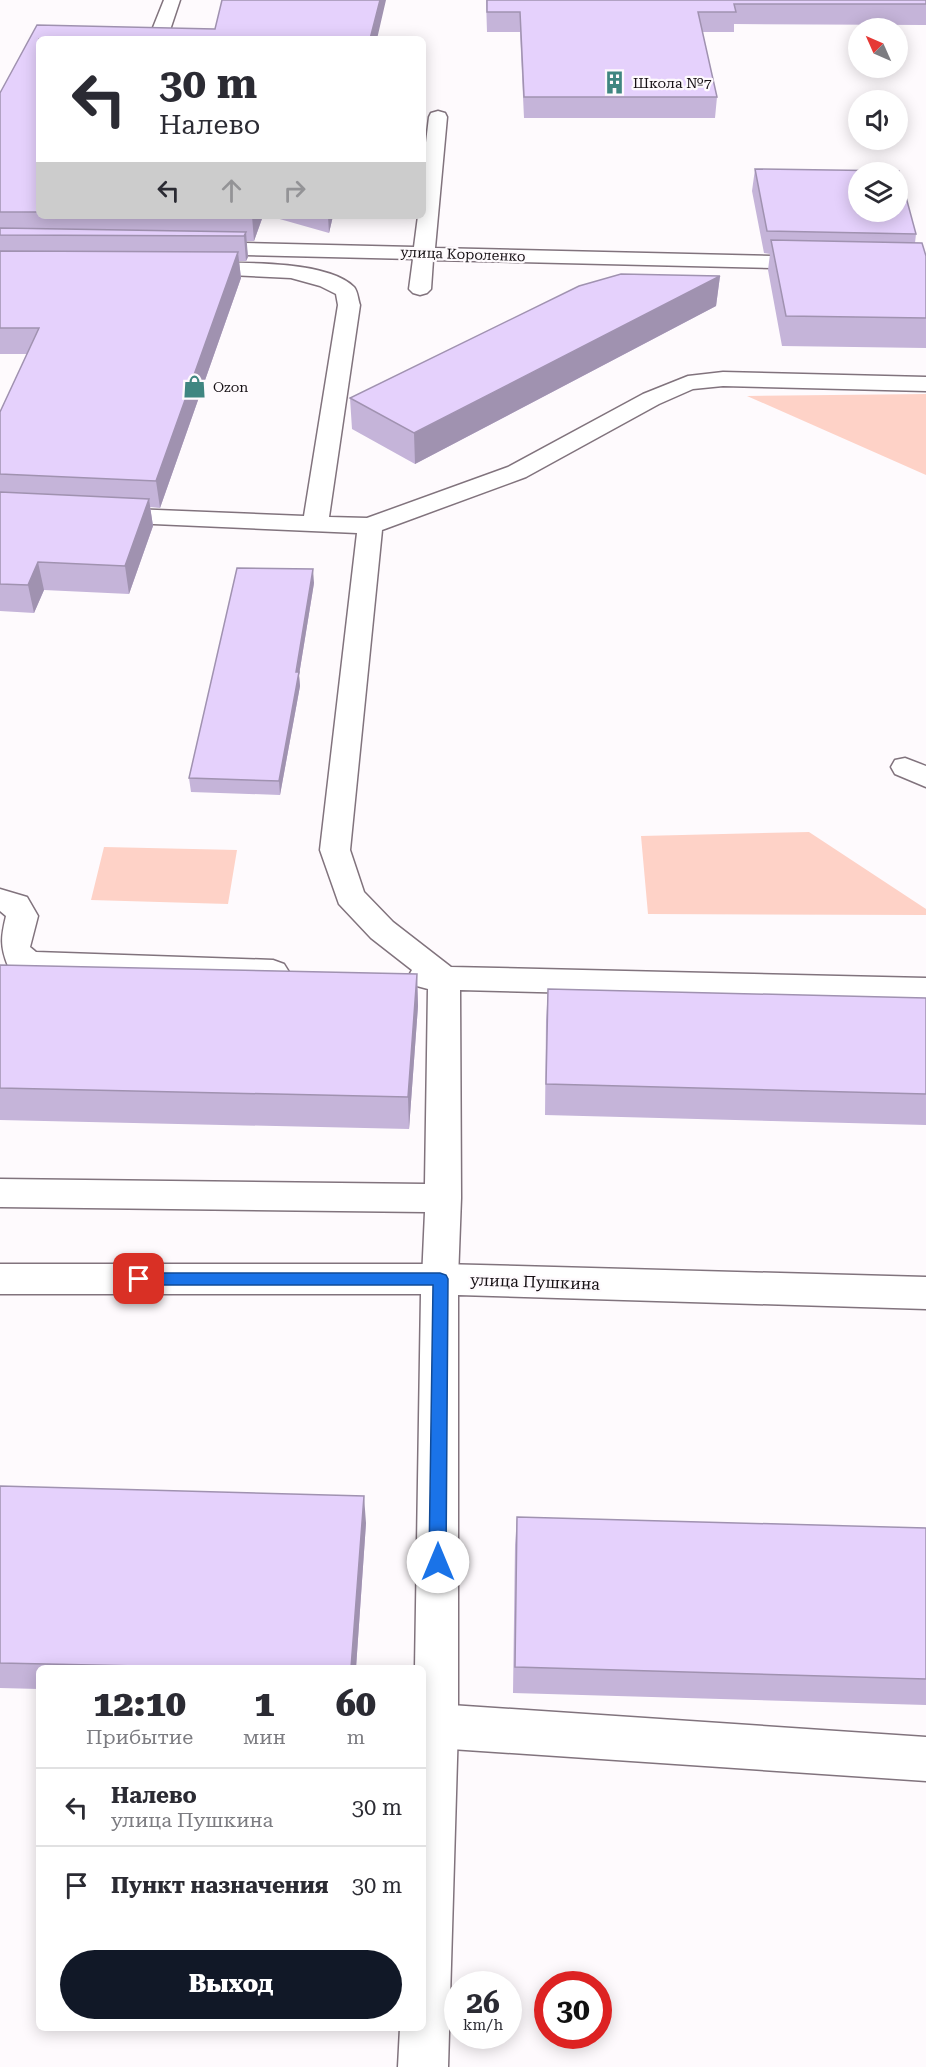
<!DOCTYPE html>
<html lang="ru">
<head>
<meta charset="utf-8">
<style>
  :root { --surface:#fff; --page:#f7f7f7; --text:#2b2b33; --muted:#7c7c81; --line:#e1e1e2; --accent:#111827 }
  body { margin:0; font-family:"Roboto Serif",serif; background:var(--page); color:var(--text); height:100vh; display:flex; flex-direction:column; font-size:22px; white-space:nowrap }
  * { box-sizing:border-box; margin:0 }
  p { font-size:20px; color:var(--muted) }
  .icon { flex:none; width:33px; height:33px; fill:none; stroke:currentColor; stroke-width:2; stroke-linecap:round; stroke-linejoin:round }
  .map { position:relative; flex:1; overflow:hidden }
  .panel { position:absolute; left:36px; top:1665px; width:390px; height:366px; display:flex; flex-direction:column; background:var(--surface); border-radius:9px; box-shadow:0 3px 15px #0003 }
  .panel>* { flex:none }
  .hud { position:absolute; left:36px; top:36px; width:390px; height:183px; border-radius:9px; box-shadow:0 3px 15px #0003; background:#fff; color:var(--text); overflow:hidden }
  .needle { width:39px; rotate:315deg }
  .tools { position:absolute; left:848px; top:18px; display:grid; gap:12px }
  .tools a { display:grid; place-items:center; width:60px; height:60px; border-radius:50%; background:var(--surface); box-shadow:0 3px 15px #0003; font-size:30px }
  .speed { position:absolute; left:444px; top:1971px; display:flex; gap:12px; font-size:30px; font-weight:700; text-align:center }
  .speed>* { display:grid; place-content:center; width:78px; height:78px; border-radius:50%; background:var(--surface); box-shadow:0 3px 15px #0003; line-height:1 }
  .speed small { font-size:15px; font-weight:400 }
  .speed .limit { border:9px solid #d22; background:#fff; color:#111 }
  .pin { position:absolute; display:grid; place-items:center; width:51px; height:51px; color:#fff; margin:-26px; border-radius:12px; box-shadow:0 3px 9px #0006 }
  .me { position:absolute; width:66px; margin:-33px; rotate:0deg; stroke-linejoin:round; filter:drop-shadow(0 0 4px #0008) }
  .turn { display:flex; align-items:center; gap:21px; height:126px; padding:0 24px; font-size:27px }
  .turn .icon { width:78px; height:78px; stroke-width:2.5 }
  .turn b { display:block; font-size:42px; line-height:51px }
  .lanes { display:flex; align-items:center; height:57px; padding:0 24px; background:#0003; justify-content:center; gap:30px; direction:ltr }
  .lanes .off { opacity:.35 }
  .eta { display:flex; justify-content:space-evenly; align-items:center; height:102px; text-align:center }
  .eta b { font-size:36px; font-weight:800; line-height:42px }
  .button { display:flex; gap:12px; margin-top:auto; padding:12px 24px }
  .button a { flex:1; height:69px; border-radius:36px; background:var(--accent); color:#fff; font-size:24px; font-weight:800; line-height:69px; text-align:center }
  ul { padding:0; list-style:none }
  li { display:flex; align-items:center; gap:18px; height:78px; padding:0 24px; border-top:2px solid var(--line) }
  li div { flex:1 }
  li b { display:block; font-size:22px }
  li em { font-style:normal }
  .map>svg:first-child { display:block }
  .green { fill:#fed2c7 }
  .lines { fill:none; stroke-linecap:round; stroke-linejoin:round }
  .lane-casing { stroke:#81737d; stroke-width:3 }
  .street-casing { stroke:#81737d; stroke-width:3 }
  .lane { fill:#fff; fill-rule:evenodd }
  .street { fill:#fff; fill-rule:evenodd }
  .wall { fill:#c5b4d9 }
  .shaded-wall { fill:#a092b0 }
  .building { fill:#e5d1fc; stroke:#a092b0; stroke-width:1.5; fill-rule:evenodd }
  .route { fill:#1a73e8; stroke:#114b97; stroke-width:1.5 }
  .labels { text-anchor:middle; dominant-baseline:central; stroke-width:4.5; stroke-linejoin:round; paint-order:stroke }
  .far-poi-label { font-size:14px; fill:#171115; stroke:#fefafd; text-anchor:start }
  .far-street-label { font-size:14px; fill:#171115; stroke:#fefafd }
  .street-label { font-size:16px; fill:#171115; stroke:#fefafd }
</style>
</head>
<body>
<div class="map">
<svg width="926" height="2067" viewBox="0 0 926 2067">
  <rect width="100%" height="100%" fill="#fefafd"/>
  <path class="green" d="M926 394V475L747 396Z
    M809 832 926 909V915L648 914 641 836Z
    M104 847 237 850 228 904 91 900Z"/>
  <g class="lines">
    <defs>
      <path id="lane" d="M164 0H180L170 30 167 34H155L152 30Z
        M195 263C233 263 326 259 354 287 358 292 358 300 360 305L329 517 367 518 508 467 643 394 688 376 723 372 926 377V391L723 386 693 389 659 404 526 477 382 530 350 850 364 892 393 922 451 967 926 978V1002L460 990 461 1198 458 1279 453 1290 440 1294 427 1290 422 1279 425 1212 0 1207V1179L425 1184 428 989 413 985 408 977 412 970 371 938 339 904 320 850 357 533 108 522 99 520 96 515 99 510 108 508 304 516 338 305 336 294 320 286 291 278 188 273 185 269 188 265Z
        M905 758 926 766V787L895 774 891 767 895 760Z
        M0 889 27 897 38 916 30 947 36 952 273 960 284 964 289 972 284 980 273 984 35 974 8 966C0 946 1 937 6 916L0 911Z
        M436 1704 926 1737V1781L436 1748 423 1742V1710Z"/>
      <path id="street" d="M438 111 445 113 447 117 435 248 813 257 820 259 823 263 820 267 813 269 433 260 431 289 427 293 420 295 413 293 409 289 413 259 202 254 195 252 192 248 195 244 202 242 414 247 418 216H423V168L429 117 431 113Z
        M0 1264H440L926 1277V1309L458 1295V1726L448 2067H398L400 2028H423V1668H415L421 1294H0Z"/>
    </defs>
    <use href="#lane" class="lane-casing"/>
    <use href="#street" class="street-casing"/>
    <use href="#lane" class="lane"/>
    <use href="#street" class="street"/>
  </g>
  <path class="wall" d="M486 0H926V25L734 24V32H702L717 97 715 118H524L520 32H487Z
    M39 39V216H263L254 241H246L248 257 246 261H239L241 278 160 508 150 507 153 526 129 594 44 590 34 613 0 611V412L27 354H0V93Z
    M755 169 916 234 915 243 926 256V348L782 346 768 270 770 254 764 253 752 191Z
    M269 216H333L329 233Z
    M720 276 716 306 415 464 352 429 350 398Z
    M314 583 299 675 300 686 280 795 191 792 189 778Z
    M0 965 417 974 418 1006 409 1129 0 1120Z
    M548 989 926 998V1125L545 1115 546 1020Z
    M0 1486 366 1523 356 1668H39V1689L0 1688Z
    M517 1517 926 1528V1705L513 1693 515 1545Z"/>
  <path class="shaded-wall" d="M380 0H386L377 39H370Z
    M252 216H263L254 241Z
    M328 216H333L329 233Z
    M246 232 248 257 246 261 244 236Z
    M238 252 241 278 160 508 156 481Z
    M720 276 716 306 415 464 414 433Z
    M149 499 153 526 129 594 125 566Z
    M38 562 44 590 34 613 28 585Z
    M313 569 314 583 299 675 300 686 280 795 279 781Z
    M417 974 418 1006 409 1129 408 1097Z
    M364 1496 366 1523 356 1668H351Z"/>
  <path class="building" d="M222 0H380L370 39H39V212H0V93L37 25 215 29Z
    M487 0H926V4H734L736 12H698L717 97H524L520 12H487Z
    M755 169 899 171 916 234 767 231ZM858 172H897V212H858Z
    M0 228 246 232 244 236 0 235Z
    M771 240 922 243 926 256V318L786 316Z
    M0 251 238 252 156 481 0 474V412L39 328H0Z
    M621 274 720 276 414 433 350 398 579 286Z
    M0 492 149 499 125 566 38 562 28 585 0 584Z
    M237 568 313 569 296 672H299L279 781 189 778Z
    M0 965 417 974 408 1097 0 1088Z
    M548 989 926 998V1094L546 1084Z
    M0 1486 364 1496 351 1668H232L0 1663Z
    M517 1517 926 1528V1679L515 1667Z"/>
  <path class="route" d="M139 1273H440L446 1275 448 1279 446 1562 444 1567 438 1570 432 1567 429 1562 433 1285H139L134 1283 131 1279 134 1274Z"/>
  <defs>
    <symbol id="building-bare" viewBox="-9 -9 18 18"><path d="M-4-6H4V6H1V3H-1V6H-4ZM-2.5-4.3h1.7v1.8h-1.7ZM.8-4.3h1.7v1.8H.8ZM-2.5-1h1.7V.8h-1.7ZM.8-1h1.7V.8H.8Z" fill="#3f8681" stroke="#fefafd" stroke-width="2.5" paint-order="stroke"/></symbol>
    <symbol id="shop-bare" viewBox="-9 -9 18 18"><path d="M-5-2.5h2.3a2.7 3.5 0 0 1 5.4 0H5L5.5 6h-11ZM-1.5-2.5h3a1.5 2.3 0 0 0-3 0Z" fill="#3f8681" stroke="#fefafd" stroke-width="2.5" paint-order="stroke"/></symbol>
  </defs>
  <g fill-rule="evenodd">
    <use href="#building-bare" x="598" y="66" width="33" height="33"/>
    <use href="#shop-bare" x="178" y="370" width="33" height="33"/>
  </g>
  <g class="labels">
    <g class="far-poi-label">
      <text x="633" y="83">Школа №7</text>
      <text x="213" y="387">Ozon</text>
    </g>
    <g class="far-street-label">
      <text transform="translate(463 254) rotate(2)">улица Короленко</text>
    </g>
    <g class="street-label">
      <text transform="translate(535 1282) rotate(2)">улица Пушкина</text>
    </g>
  </g>
</svg>
<div class="tools">
<a><svg class="needle" viewBox="-14 -14 28 28"><path d="M0-13l5 13h-10z" fill="#e53935"/><path d="M0 13l5-13h-10z" fill="#7c7c81"/></svg></a>
<a><svg class="icon" aria-label="sound" viewBox="0 0 24 24"><path d="M4 9h4l5-4v14l-5-4H4zM17 9q2 3 0 6"/></svg></a>
<a><svg class="icon" aria-label="layers" viewBox="0 0 24 24"><path d="M12 4l9 5-9 5-9-5zM3 14l9 5 9-5"/></svg></a>
</div>
<div class="speed"><div>26<small>km/h</small></div><div class="limit">30</div></div>
<div class="pin" style="left:139px;top:1279px;background:#d93025"><svg class="icon" aria-label="arrive" viewBox="0 0 24 24"><path d="M6 21V4h12l-3 4 3 4H6"/></svg></div>
<svg class="me" style="left:438px;top:1562px" viewBox="-20 -20 40 40"><circle r="19" fill="#fff"/><path d="M0-13L10 11 0 6-10 11z" fill="#1a73e8"/></svg>
<div class="hud">
<div class="turn"><svg class="icon" aria-label="left" viewBox="0 0 24 24"><path d="M17 20v-9H6M10 6l-5 5 5 5"/></svg><div><b>30 m</b>Налево</div></div>
<div class="lanes"><svg class="icon" aria-label="left" viewBox="0 0 24 24"><path d="M17 20v-9H6M10 6l-5 5 5 5"/></svg><svg class="icon off" aria-label="ahead" viewBox="0 0 24 24"><path d="M12 20V5M6 11l6-6 6 6"/></svg><svg class="icon off" aria-label="right" viewBox="0 0 24 24"><path d="M7 20v-9h11M14 6l5 5-5 5"/></svg></div>
</div>
<section class="panel">
<div class="eta">
<div><b>12:10</b><p>Прибытие</p></div>
<div><b>1</b><p>мин</p></div>
<div><b>60</b><p>m</p></div>
</div>
<ul>
<li><svg class="icon" aria-label="left" viewBox="0 0 24 24"><path d="M17 20v-9H6M10 6l-5 5 5 5"/></svg><div><b>Налево</b><p>улица Пушкина</p></div><em>30 m</em></li>
<li><svg class="icon" aria-label="arrive" viewBox="0 0 24 24"><path d="M6 21V4h12l-3 4 3 4H6"/></svg><div><b>Пункт назначения</b></div><em>30 m</em></li>
</ul>
<div class="button"><a>Выход</a></div>
</section>
</div>
</body>
</html>
